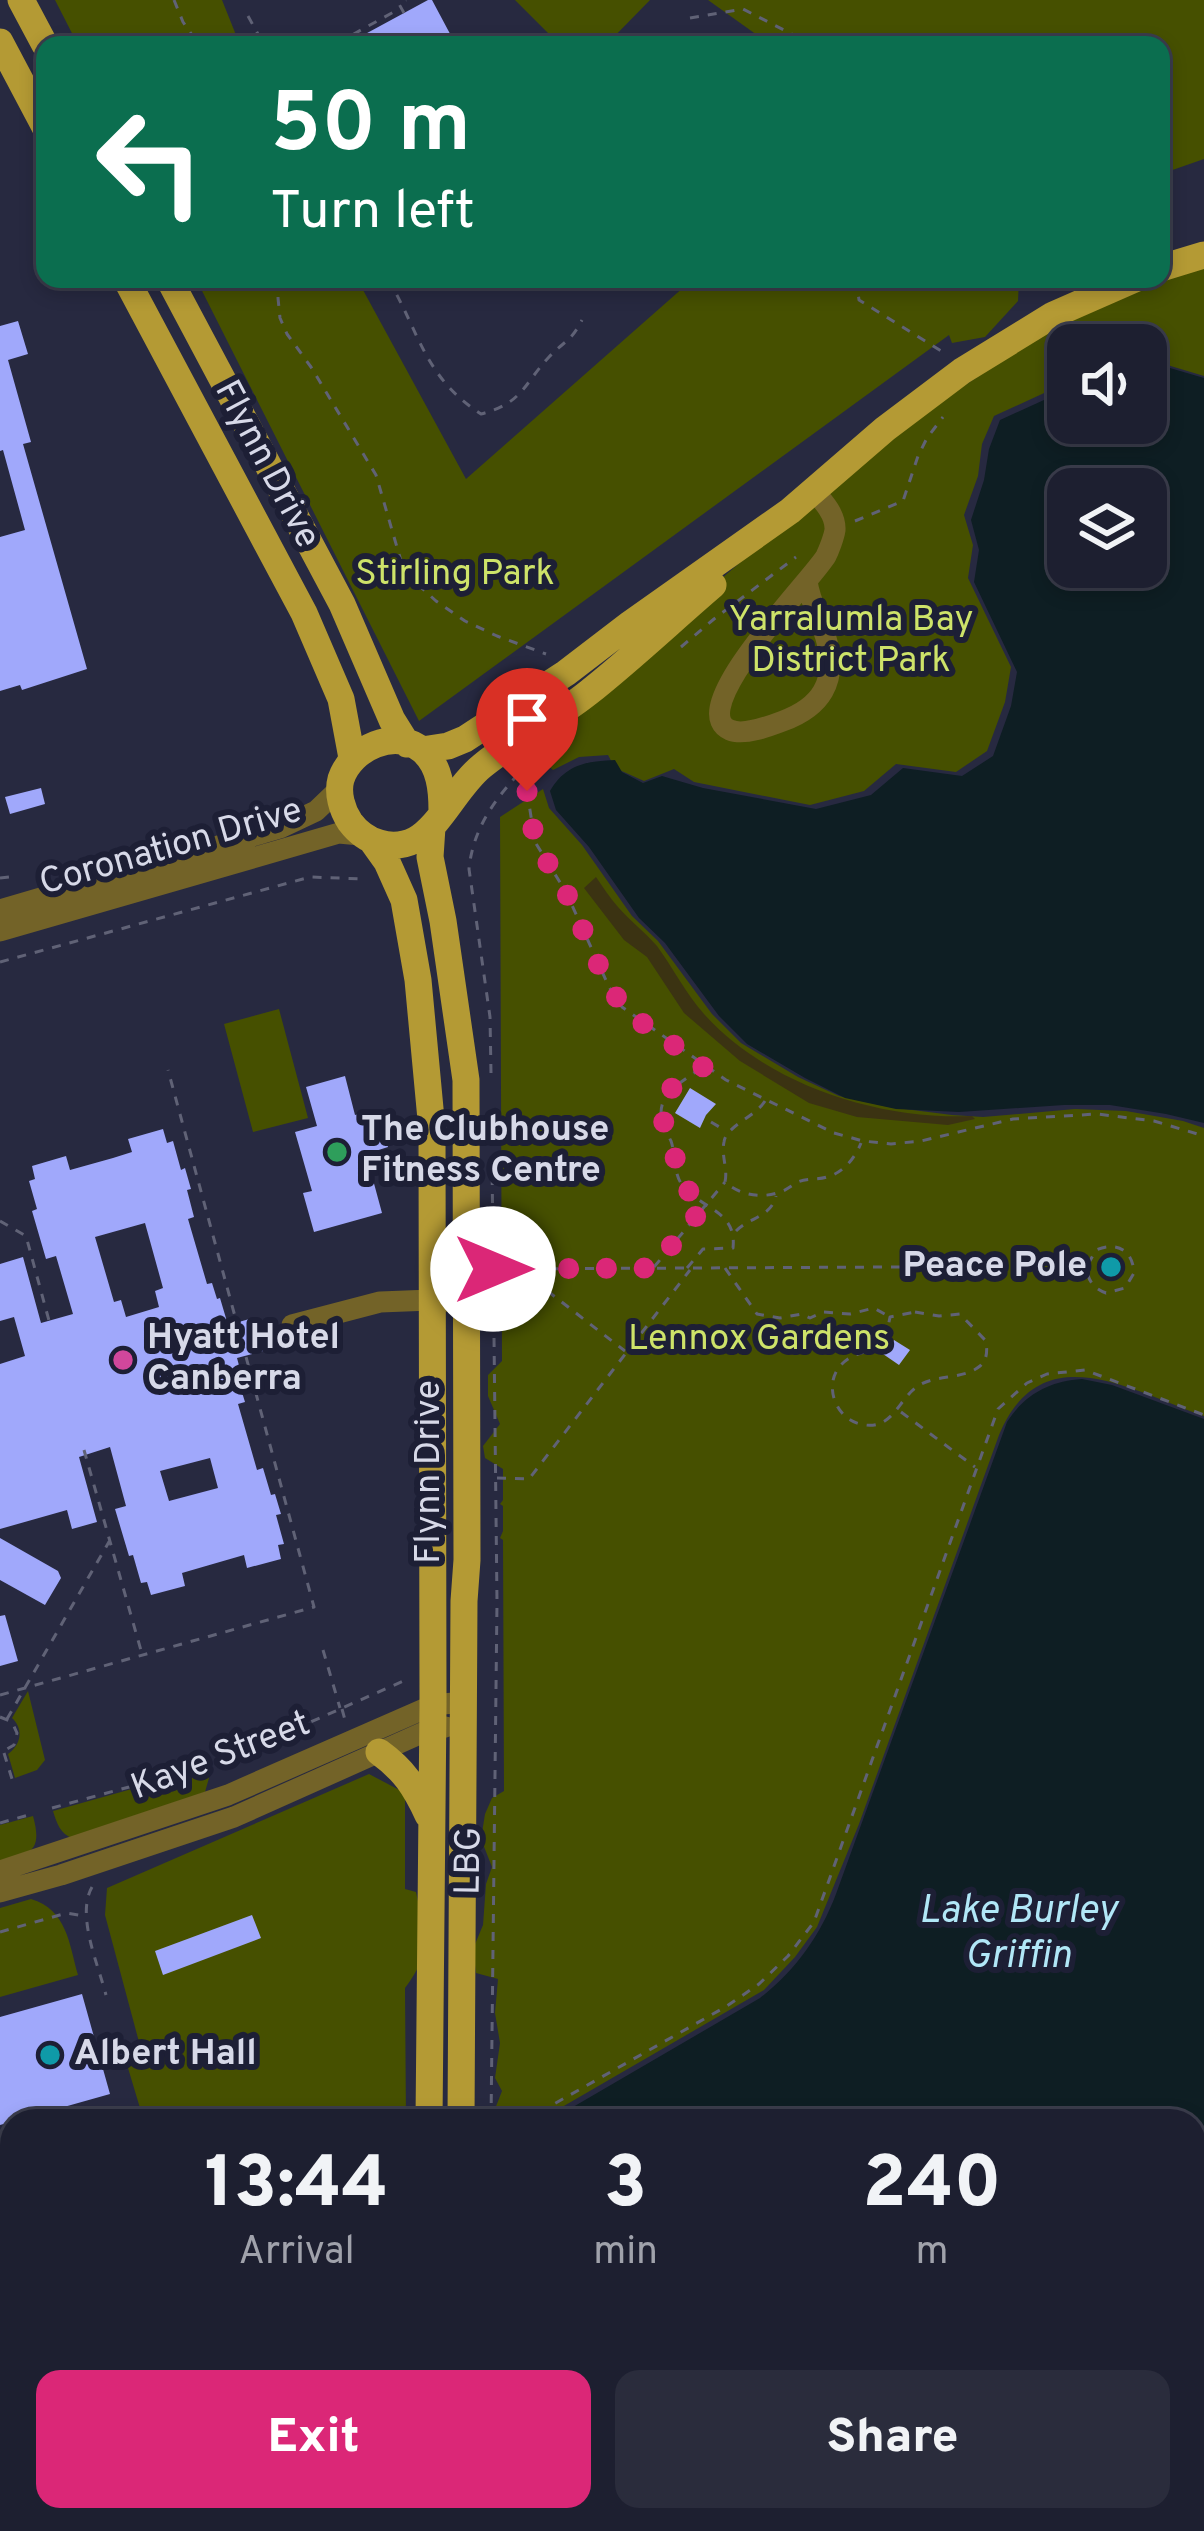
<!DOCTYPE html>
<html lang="en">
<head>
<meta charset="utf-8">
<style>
  :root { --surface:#1d1f30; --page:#2a2c3c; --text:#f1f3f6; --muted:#a0a2ab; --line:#3b3d4c; --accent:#db2777 }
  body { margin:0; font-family:Overpass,sans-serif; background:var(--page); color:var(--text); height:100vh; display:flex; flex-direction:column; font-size:45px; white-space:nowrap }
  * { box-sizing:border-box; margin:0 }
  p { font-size:39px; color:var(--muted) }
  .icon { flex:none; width:66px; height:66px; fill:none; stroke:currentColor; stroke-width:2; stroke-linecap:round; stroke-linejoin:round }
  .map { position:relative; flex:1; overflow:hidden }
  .drawer { position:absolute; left:0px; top:2109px; width:1206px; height:423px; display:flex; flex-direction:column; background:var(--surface); border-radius:36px 36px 0 0; box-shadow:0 6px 18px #0003,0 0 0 3px var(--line) }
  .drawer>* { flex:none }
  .guide { position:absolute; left:36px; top:36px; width:1134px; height:252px; border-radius:24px; box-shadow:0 6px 18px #0003,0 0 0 3px var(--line); background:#0b6e4f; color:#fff; overflow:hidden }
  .buttons { position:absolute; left:1047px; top:324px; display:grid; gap:24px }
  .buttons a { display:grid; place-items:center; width:120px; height:120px; border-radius:24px; background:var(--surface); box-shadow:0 6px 18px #0003,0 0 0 3px var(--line); font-size:60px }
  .pin { position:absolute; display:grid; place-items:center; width:102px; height:102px; color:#fff; margin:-123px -51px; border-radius:50% 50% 50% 0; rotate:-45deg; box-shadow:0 0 12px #0007 }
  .pin .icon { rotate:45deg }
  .me { position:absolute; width:132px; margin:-66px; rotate:90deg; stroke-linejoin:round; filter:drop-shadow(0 0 9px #0008) }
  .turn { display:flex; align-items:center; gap:42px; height:252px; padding:0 36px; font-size:54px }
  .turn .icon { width:156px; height:156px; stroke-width:2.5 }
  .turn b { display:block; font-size:84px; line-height:102px }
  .eta { display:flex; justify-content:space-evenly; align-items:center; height:204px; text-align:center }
  .eta b { font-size:72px; font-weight:800; line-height:84px }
  .cta { display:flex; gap:24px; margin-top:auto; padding:24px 36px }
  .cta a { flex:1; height:138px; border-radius:24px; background:var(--accent); color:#fff; font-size:48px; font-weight:800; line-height:138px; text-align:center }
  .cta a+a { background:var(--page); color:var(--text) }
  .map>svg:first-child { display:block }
  .green { fill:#465000 }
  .sand { fill:#3b3312 }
  .water { fill:#0e1e23; fill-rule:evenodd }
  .building { fill:#a0a8fb; fill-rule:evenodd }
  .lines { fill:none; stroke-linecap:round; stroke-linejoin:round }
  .path { stroke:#606276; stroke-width:3; stroke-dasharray:9 9; stroke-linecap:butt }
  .minor { stroke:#736328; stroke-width:21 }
  .major { stroke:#b49a34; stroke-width:27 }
  .route { stroke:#db2777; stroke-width:21; stroke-dasharray:0 37.8 }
  .leisure-dot { fill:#2e9e5b; stroke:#1d1f35; stroke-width:4.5 }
  .culture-dot { fill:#0f9aa8; stroke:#1d1f35; stroke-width:4.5 }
  .hotel-dot { fill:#d1479c; stroke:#1d1f35; stroke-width:4.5 }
  .labels { text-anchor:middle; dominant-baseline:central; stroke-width:12; stroke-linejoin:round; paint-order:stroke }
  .street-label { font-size:36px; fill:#d7d9e8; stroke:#1d1f35 }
  .park-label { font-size:36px; fill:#cee369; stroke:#1d1f35 }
  .poi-label { font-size:36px; font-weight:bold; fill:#d7d9e8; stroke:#1d1f35; text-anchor:start }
  .water-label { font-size:39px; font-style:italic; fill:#b1e7f7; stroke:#1d1f35 }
</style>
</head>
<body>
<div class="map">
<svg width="1204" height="2531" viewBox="0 0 1204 2531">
  <rect width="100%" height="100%" fill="#272940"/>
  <path class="green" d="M55 0H222L240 45H78Z
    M515 0H650L606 45H560Z
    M708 0H1204V159L1161 174V45H771Z
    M1204 264V376L1164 364 1146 365V345H1068V382L994 416 982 444 978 476 964 515 973 545 968 578 1011 667 1005 702 987 751 956 772 896 764 864 791 810 805 694 782 674 769 644 781 615 768 608 755 579 757 553 770 527 747 884 438 1054 327 1152 281Z
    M196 279H357L466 479 693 279H1019L1018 301 985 337 952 343 949 335 419 721Z
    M543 789 549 808 582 845 632 916 658 941 712 1014 741 1043 798 1077 839 1096 889 1107 952 1115 983 1117 1075 1109 1126 1111 1183 1121 1204 1128V1416C1130 1390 1041 1334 999 1435L859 1824 817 1927 795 1957 764 1990 538 2121H496L495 2109 502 2091 495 2078 500 2043 495 2013 498 1979 476 1973 473 1949 483 1925 486 1884 492 1867 481 1839 485 1814 492 1798 504 1791 503 1540 500 1538 503 1531V1506L500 1504 503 1500V1469L485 1458 483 1446 500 1424 488 1396V1375L502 1361 500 817Z
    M279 1009 308 1118 253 1132 224 1024Z
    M28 1691 45 1760 37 1770 15 1778 8 1754C21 1745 24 1729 12 1718Z
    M207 1768 209 1778 205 1792 73 1839C60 1833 57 1824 53 1811Z
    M369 1774 405 1793V1889L416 1892C425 1935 434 1949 405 1988L406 2121H138L140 2108 122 2048 139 2042 105 1915 107 1888Z
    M33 1816C43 1852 30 1853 0 1864V1825Z
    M31 1899C67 1910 69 1943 78 1975L0 1997V1908Z
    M12 2188V2520H555L556 2531H0V2192Z"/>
  <path class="sand" d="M596 877C603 887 610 898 618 907 630 921 645 932 657 946 673 968 686 994 704 1014 768 1085 878 1120 972 1116L975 1119 948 1125 857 1117 809 1103 740 1061 684 1013 647 957 624 940 584 888Z"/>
  <path class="water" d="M1170 368 1204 378V1123L1166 1114 1110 1105H1064L959 1112 896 1109 845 1098 805 1078 747 1044 719 1016 665 943 639 918 589 847 556 810 550 791C565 765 586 761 615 760L622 772 643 783 662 776 703 788 816 809 871 795 903 768 962 776 993 756 1011 706 1017 672 974 582 979 550 971 520 984 480 989 449 1000 420 1068 389V423H1146V370ZM1068 489H1146V567H1068Z
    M1082 1379 1112 1385 1204 1419V2531H572L570 2520H1194V2121H549L760 1998C796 1970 820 1936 836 1894L1007 1422C1025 1394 1050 1381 1082 1379Z"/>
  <path class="building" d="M428 0H432L456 45H345Z
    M18 321 28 354 8 360 31 442 23 444 87 669 22 690 20 685 0 691V537L25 530 3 450 0 451V326Z
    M41 788 45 804 10 814 5 797Z
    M345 1076 355 1115 377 1109 388 1147 366 1154 382 1213 314 1232 303 1193 312 1191 295 1132 317 1126 306 1087Z
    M690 1088 716 1104 706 1115 700 1128 675 1113Z
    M163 1129 167 1143 173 1141 181 1170 185 1168 191 1189 187 1190 194 1217 188 1219 207 1284 212 1283 217 1299 220 1298 228 1325 253 1318 263 1351 237 1358 244 1384 240 1386 245 1402 238 1404 257 1470 263 1468 271 1495 275 1494 281 1514 276 1515 284 1544 278 1545 281 1559 247 1568 244 1555 206 1566 182 1573 185 1586 151 1595 147 1582 141 1583 133 1555 129 1556 115 1509 126 1506 110 1447 79 1457 97 1522 72 1529 67 1510 0 1529V1364L25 1356 14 1317 0 1321V1264L23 1257 41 1323 73 1314 56 1256 46 1259 32 1211 37 1209 29 1181 35 1179 32 1166 66 1156 70 1170 113 1158 132 1152 128 1139ZM145 1223 163 1288 155 1291 159 1307 126 1317 121 1300 114 1302 95 1237ZM210 1458 218 1488 169 1501 160 1471Z
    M894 1340 910 1350 899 1365 883 1354Z
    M0 1538 58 1571 61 1578 45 1605 0 1580Z
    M5 1615 18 1661 0 1666V1616Z
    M252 1915 261 1938 163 1975 155 1951Z
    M82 1994 110 2094 0 2125V2017Z"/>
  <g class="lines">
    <path class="path" d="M174 0 183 22 199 45
      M404 13 399 4 406 0
      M248 16 264 45
      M690 18 743 9 813 45
      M343 45 341 41 401 8
      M279 279 278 298 280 318 287 334 311 367 376 475 401 561 412 579 436 601 465 621 497 636 546 654
      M388 279C420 333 424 377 481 414 523 403 523 385 549 357 565 340 570 343 582 320
      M856 279 859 300 946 354
      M855 521 903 501 918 456 927 438 943 417
      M681 647 714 619 796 557
      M517 776 527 791 535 842 566 892 609 987 622 1007 726 1080 834 1133 863 1141 891 1144 921 1141 1013 1119 1097 1114 1154 1121 1204 1136
      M0 878 9 877
      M0 962 310 877 365 879
      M491 1073 490 1017 469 869C473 827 497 796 526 766
      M765 1101C755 1117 726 1126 724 1142 721 1156 728 1168 725 1182 740 1195 761 1199 780 1192 787 1190 792 1185 798 1182 807 1178 818 1180 827 1177 843 1173 855 1158 861 1143
      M711 1122 726 1131
      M0 1221 26 1236 51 1328
      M736 1231C750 1217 771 1217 776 1196
      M654 1267 725 1182
      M687 1268 703 1249 733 1248C737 1211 703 1210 683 1186 673 1174 676 1155 671 1141 668 1135 664 1130 663 1124 653 1093 684 1082 702 1067
      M725 1268 757 1314 780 1318 802 1314 810 1318 823 1312 850 1314 874 1308 888 1316
      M495 1269 1087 1266 1096 1250C1116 1241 1133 1250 1134 1273L1125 1288 1106 1293C1093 1288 1087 1280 1087 1266
      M519 1269 625 1351
      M915 1312 939 1316 960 1314 986 1341C987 1350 988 1359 980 1366 963 1380 936 1374 918 1386 897 1400 893 1432 860 1424 835 1418 823 1384 841 1365 852 1353 869 1351 884 1347L890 1317Z
      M901 1412 975 1467
      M84 1450 142 1654
      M497 1478 529 1479 690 1270
      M323 1650 340 1708
      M0 1695 314 1607 168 1070
      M342 1709 345 1720
      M0 1717 12 1722 17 1733 14 1745 0 1753
      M7 1719 110 1540
      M4 1753 12 1779
      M229 1758 408 1679
      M52 1808 206 1766
      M0 1823 32 1814
      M92 1887C76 1915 98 1964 106 1995
      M0 1932 67 1913 84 1916
      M491 2121 497 1602 492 1160
      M524 2121 727 2006 759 1984 788 1956 814 1922 998 1409 1027 1383 1047 1374 1085 1370 1204 1415
      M0 2400 12 2391
      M348 2520 350 2531
      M563 2520 564 2531
      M488 2531 489 2520"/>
    <path class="minor" d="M807 581C810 604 822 621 827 642 837 682 821 707 783 721 770 726 744 736 730 730 682 710 814 578 826 556 829 550 834 537 835 530 836 515 823 501 814 491
      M0 910 280 828 316 811 339 789
      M0 931 339 833 360 835
      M292 1325 380 1302 431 1300 465 1303
      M0 1871 228 1795 433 1705 464 1702
      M0 1892 61 1875 234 1817 433 1728 446 1727"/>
    <path class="major" d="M21 0 45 45
      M0 42 45 127
      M1161 268 1204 255
      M126 279 304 613 341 699 352 758
      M169 279 342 604 392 720 407 744
      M422 750 448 746 465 739 566 673 630 624 790 511 885 429 962 371 1053 315 1135 279
      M442 811C442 790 440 766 423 751 396 727 351 748 341 779 337 793 342 810 350 822 365 842 391 852 415 840 440 827 457 786 482 766 515 739 554 720 588 693 631 659 671 621 713 585
      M432 827 430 857 443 921 466 1080 467 1560 464 1601 461 2121
      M372 841 387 862 404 900 418 980 432 1130 433 1705 429 2121
      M379 1752C404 1770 415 1787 428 1815
      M423 2531 424 2520
      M456 2531 457 2520"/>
  </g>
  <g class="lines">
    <path class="route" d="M493 1269 653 1268 706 1204 682 1186 676 1172 675 1155 661 1114 662 1102 668 1091 704 1066 632 1016 609 988 566 892 535 842 527 791"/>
  </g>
  <circle class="leisure-dot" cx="337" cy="1152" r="12"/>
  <g class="culture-dot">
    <circle cx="1111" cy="1267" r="12"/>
    <circle cx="50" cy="2055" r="12"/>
  </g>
  <circle class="hotel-dot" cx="123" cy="1360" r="12"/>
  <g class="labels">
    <g class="street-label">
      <text transform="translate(266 465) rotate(62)">Flynn Drive</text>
      <text transform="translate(171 848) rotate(-16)">Coronation Drive</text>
      <text transform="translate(430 1472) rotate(-90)">Flynn Drive</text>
      <text transform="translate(221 1757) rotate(-21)">Kaye Street</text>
      <text transform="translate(470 1861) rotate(-89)">LBG</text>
    </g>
    <g class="park-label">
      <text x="455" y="575">Stirling Park</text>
      <text x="851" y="621">Yarralumla Bay<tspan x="851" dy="41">District Park</tspan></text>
      <text x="759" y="1340">Lennox Gardens</text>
    </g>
    <g class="poi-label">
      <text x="361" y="1131">The Clubhouse<tspan x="361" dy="41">Fitness Centre</tspan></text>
      <text x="1087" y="1267" text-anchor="end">Peace Pole</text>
      <text x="147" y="1339">Hyatt Hotel<tspan x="147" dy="41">Canberra</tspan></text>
      <text x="74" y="2055">Albert Hall</text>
    </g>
    <g class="water-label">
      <text x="1018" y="1912">Lake Burley<tspan x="1018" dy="45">Griffin</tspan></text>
    </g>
  </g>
</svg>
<div class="buttons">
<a><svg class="icon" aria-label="sound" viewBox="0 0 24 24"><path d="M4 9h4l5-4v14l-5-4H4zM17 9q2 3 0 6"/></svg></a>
<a><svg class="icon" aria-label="layers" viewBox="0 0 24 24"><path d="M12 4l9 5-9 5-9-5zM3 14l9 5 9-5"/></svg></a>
</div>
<div class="pin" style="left:527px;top:791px;background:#d93025"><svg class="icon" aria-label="arrive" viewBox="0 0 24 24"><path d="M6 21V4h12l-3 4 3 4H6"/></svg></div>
<svg class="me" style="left:493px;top:1269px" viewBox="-20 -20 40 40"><circle r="19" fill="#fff"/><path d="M0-13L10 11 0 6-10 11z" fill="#db2777"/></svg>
<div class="guide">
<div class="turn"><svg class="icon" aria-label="left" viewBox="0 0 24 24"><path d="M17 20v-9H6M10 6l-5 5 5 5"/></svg><div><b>50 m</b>Turn left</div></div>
</div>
<section class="drawer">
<div class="eta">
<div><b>13:44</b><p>Arrival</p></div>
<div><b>3</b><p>min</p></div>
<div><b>240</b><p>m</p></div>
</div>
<div class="cta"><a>Exit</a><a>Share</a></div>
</section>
</div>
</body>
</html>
